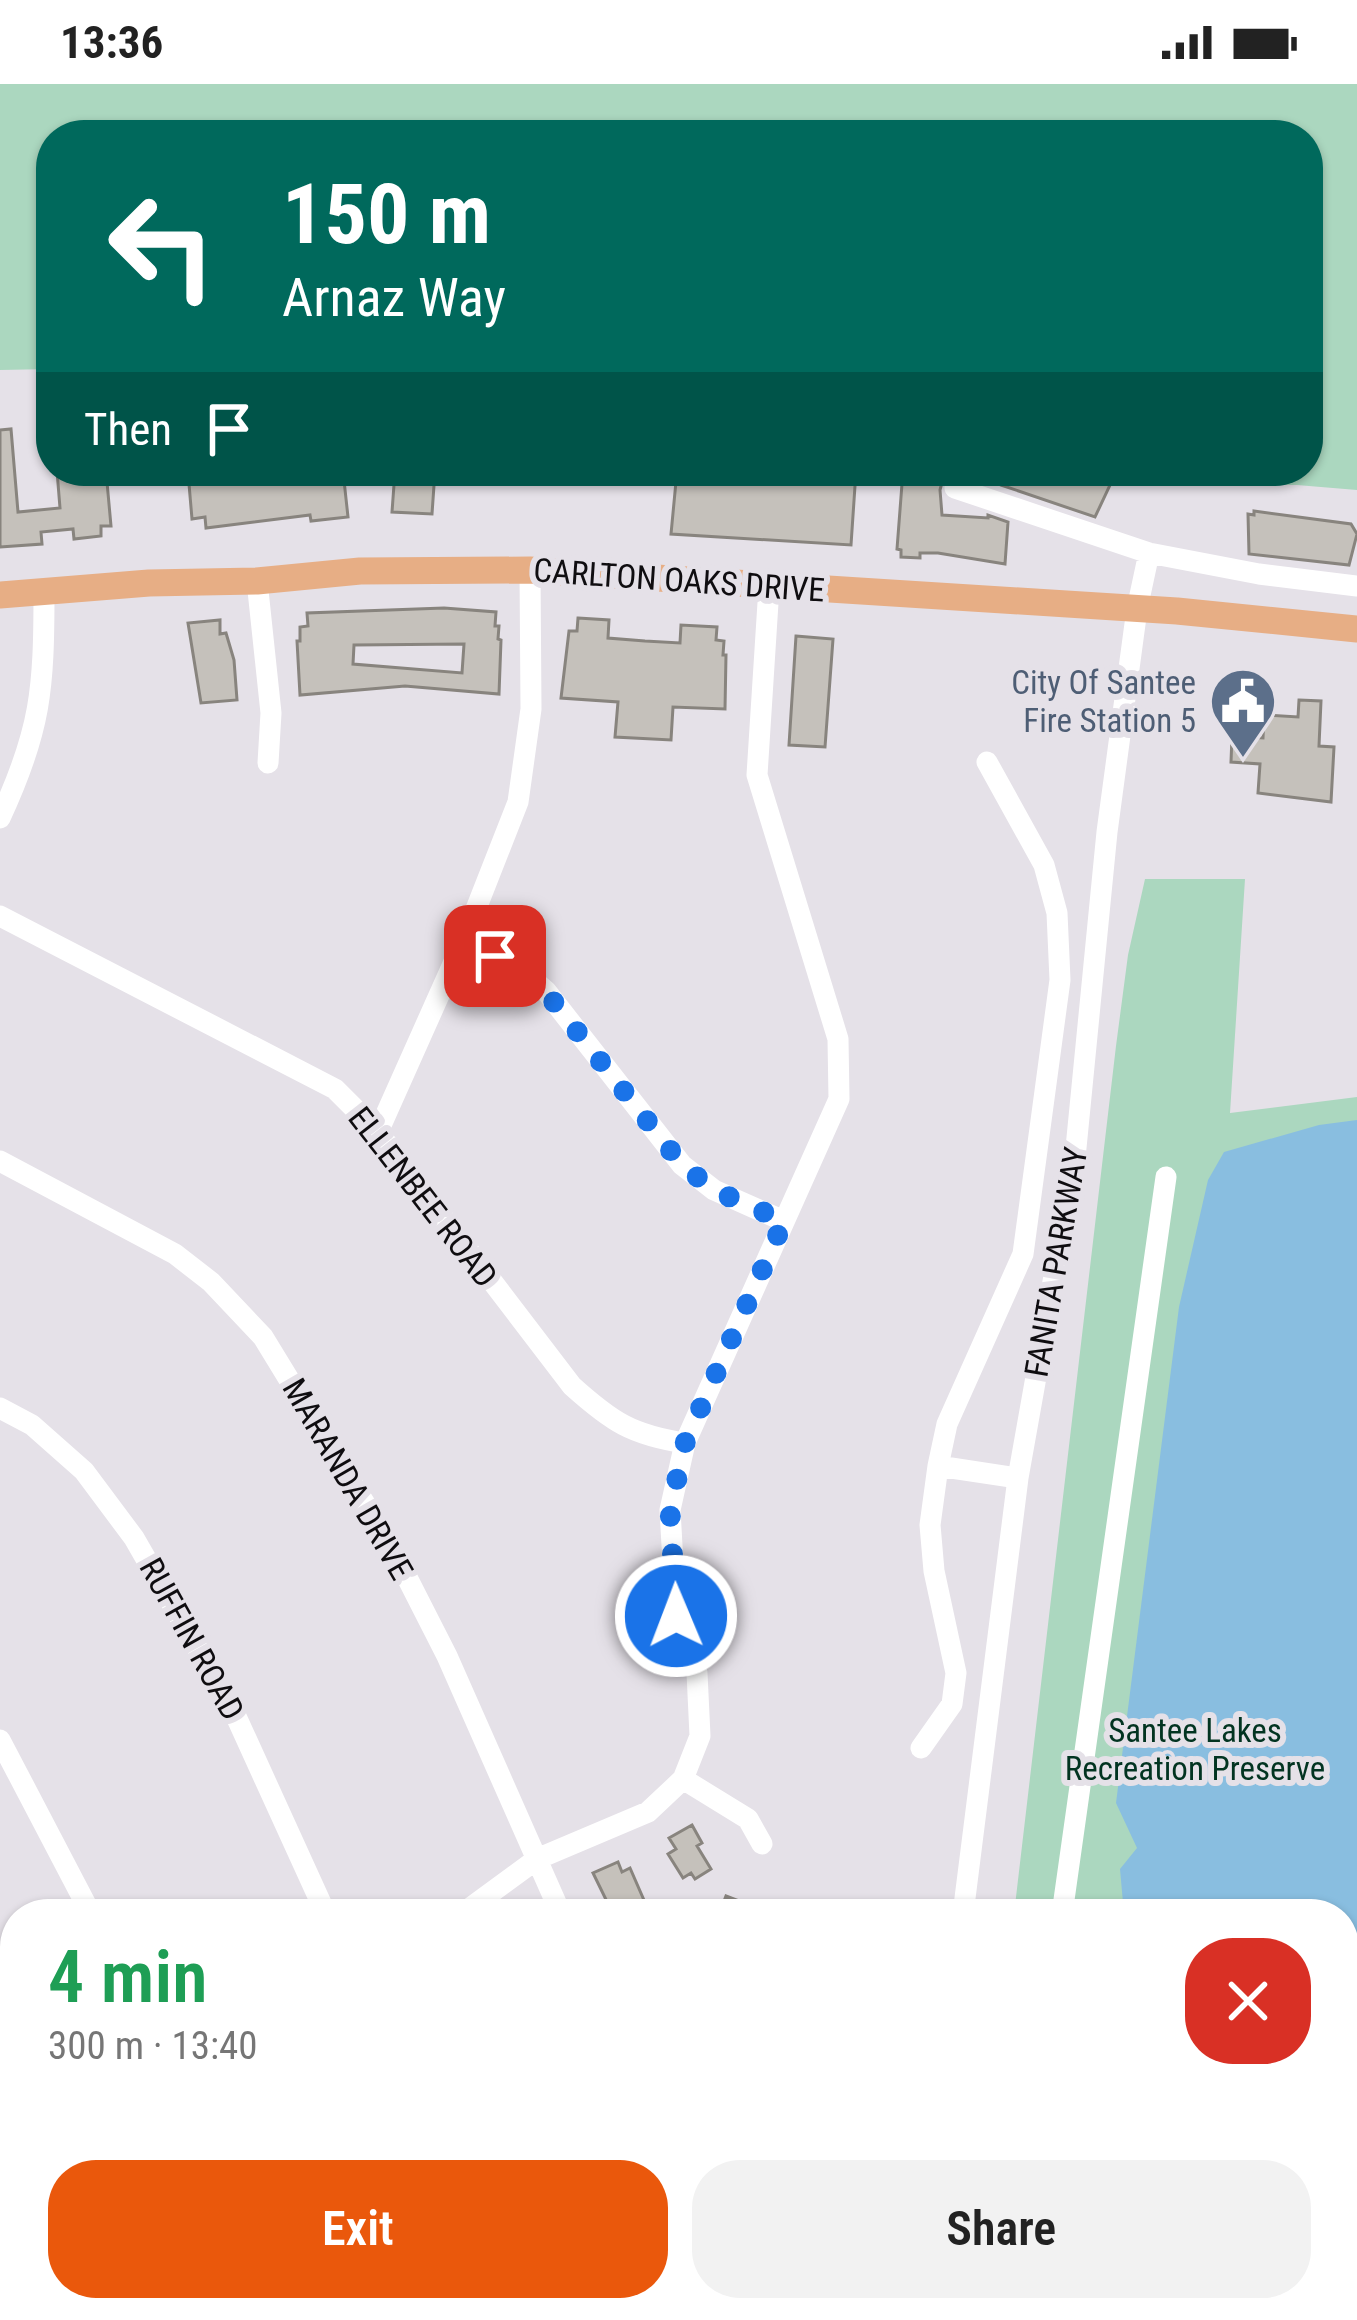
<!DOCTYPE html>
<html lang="en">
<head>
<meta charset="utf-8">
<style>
  :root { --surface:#fff; --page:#f2f2f2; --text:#222; --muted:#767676; --accent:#ea580c }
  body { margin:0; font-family:"Roboto Condensed",sans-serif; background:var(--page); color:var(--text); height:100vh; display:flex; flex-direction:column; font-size:45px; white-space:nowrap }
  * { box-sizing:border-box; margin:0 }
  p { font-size:39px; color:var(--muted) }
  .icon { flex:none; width:66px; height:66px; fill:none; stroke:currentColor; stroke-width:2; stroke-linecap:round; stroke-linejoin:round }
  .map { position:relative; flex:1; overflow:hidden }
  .side { position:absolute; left:0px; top:1815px; width:1359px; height:423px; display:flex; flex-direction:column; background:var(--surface); border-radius:48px 48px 0 0; box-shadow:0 3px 9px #0004 }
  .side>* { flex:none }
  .guide { position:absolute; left:36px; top:36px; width:1287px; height:366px; border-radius:48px; box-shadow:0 3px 9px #0004; background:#00695c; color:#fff; overflow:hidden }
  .pin { position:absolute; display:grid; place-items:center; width:102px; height:102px; color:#fff; margin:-51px; border-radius:24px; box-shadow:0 6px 18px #0006 }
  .me { position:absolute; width:132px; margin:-66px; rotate:359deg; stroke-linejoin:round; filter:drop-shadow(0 0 9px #0008) }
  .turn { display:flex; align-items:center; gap:42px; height:252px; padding:0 48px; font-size:54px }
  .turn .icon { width:156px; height:156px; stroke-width:2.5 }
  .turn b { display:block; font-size:84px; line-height:102px }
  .then { display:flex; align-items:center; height:114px; padding:0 48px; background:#0003; gap:24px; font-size:45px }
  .round { display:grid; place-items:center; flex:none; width:126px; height:126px; border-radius:48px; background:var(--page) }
  .summary { display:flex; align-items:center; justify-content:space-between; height:204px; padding:0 48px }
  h1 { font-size:72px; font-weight:600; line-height:90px; color:#1e9e55 }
  .button { display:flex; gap:24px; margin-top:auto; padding:24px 48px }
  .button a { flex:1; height:138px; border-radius:48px; background:var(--accent); color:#fff; font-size:48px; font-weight:600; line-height:138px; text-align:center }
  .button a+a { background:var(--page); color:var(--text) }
  .status { display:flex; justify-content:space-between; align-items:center; height:84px; padding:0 60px; background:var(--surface); direction:ltr }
  .status svg { height:33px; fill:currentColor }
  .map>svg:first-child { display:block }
  .green { fill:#abd7bf }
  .water { fill:#89bee0 }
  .building { fill:#c5c1bb; stroke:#88847e; stroke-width:3; fill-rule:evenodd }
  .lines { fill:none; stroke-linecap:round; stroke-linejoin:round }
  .minor { stroke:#fff; stroke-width:21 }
  .major { stroke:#e7ae85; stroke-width:27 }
  .route { stroke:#1a73e8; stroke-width:21; stroke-dasharray:0 37.8 }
  .labels { text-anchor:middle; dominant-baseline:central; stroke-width:12; stroke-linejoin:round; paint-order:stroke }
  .street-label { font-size:33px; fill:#0f0d10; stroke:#e5e1e8 }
  .service-label { font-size:33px; fill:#4e5e75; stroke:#e5e1e8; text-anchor:end }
  .park-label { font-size:33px; fill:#023421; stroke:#e5e1e8 }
</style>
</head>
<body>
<div class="status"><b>13:36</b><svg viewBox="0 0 49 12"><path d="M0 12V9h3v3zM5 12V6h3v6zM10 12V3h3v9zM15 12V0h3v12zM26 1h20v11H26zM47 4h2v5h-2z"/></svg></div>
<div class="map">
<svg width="1357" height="2236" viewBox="0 0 1357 2236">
  <rect width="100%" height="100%" fill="#e5e1e8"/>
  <path class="green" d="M0 0H1357V406L1297 401H1226L1189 387H1308V51H51V285L0 286Z
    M1145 795H1245L1230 1029 1357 1013V2236H960L962 2223H1344V1830H1014L1116 962 1128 871Z"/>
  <path class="water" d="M1357 1036V1901L1344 1900V1830H1124L1120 1785 1137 1764 1116 1719 1179 1223 1208 1096 1224 1068 1319 1041Z
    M1344 2148 1357 2149V2236H1070L1073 2223H1344Z"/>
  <path class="building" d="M11 345 18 428 60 424 57 387H106L111 442H101V452L74 455 73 445 41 448 42 460 0 463V346Z
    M312 387H343L348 433 311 437 310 431 206 444 205 433 192 435 189 400 265 390 266 399 313 395Z
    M395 387H435L432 430 392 428Z
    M677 387H856L851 461 671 450Z
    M903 387H945L940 406 942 431 988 434V431L1008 438 1005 480 938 469H920V474L901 473V466L897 465Z
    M972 387H1093L1106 392 1105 397 1111 399 1095 433 1001 401Z
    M1254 427 1351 440 1357 450 1349 481 1249 470 1248 430 1254 431Z
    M444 524 496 528 495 542H499L498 555 501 556 499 610 405 602 300 611 297 557H300V543L308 542 307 529ZM464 560 462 589 353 580 354 561Z
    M578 534 609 536 608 554 645 557 680 559 681 541 717 543 716 556 724 557 723 571H726L725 625 673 623 671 656 615 653 618 618 561 614 569 547H577Z
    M220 536V550L226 549 234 576 237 616 201 619 188 539Z
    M796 552 833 555 825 663 789 661Z
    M1299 616 1321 617 1319 662 1334 663 1331 718 1258 709 1260 680 1231 678 1232 652 1263 654 1264 631 1298 633Z
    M692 1741 702 1759 697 1762 711 1785 695 1795 691 1789 683 1794 668 1770 676 1765 669 1754Z
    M618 1778 622 1788 630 1784 650 1830H613L593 1789Z
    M726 1812 770 1829V1830H719Z"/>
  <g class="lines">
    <path class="minor" d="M955 404 1149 469 1259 490 1357 502
      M257 497 271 629 268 679
      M0 734C41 646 44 605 44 508
      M0 832 335 1005 378 1048 572 1302C612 1338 632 1351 685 1359
      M465 853 525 889 546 907 682 1081 714 1106 784 1137
      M378 1048 465 853 518 718 531 625 530 486
      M0 1077 175 1170 211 1198 263 1253 392 1464 447 1572 561 1830
      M0 1324 32 1341 84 1387 134 1454 234 1628 326 1830
      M938 1382 1018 1394
      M0 1656 91 1830
      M921 1664 952 1620 956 1589 934 1487 930 1441 938 1382 947 1340 1023 1170 1060 896 1057 829 1044 781 987 678
      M683 1695 748 1735 762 1760
      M462 1830 537 1775 648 1728 683 1695 700 1652 697 1589 676 1532 670 1426 685 1359 839 1015 838 955 757 691 769 503
      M963 1830 1018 1394 1075 1074 1107 748 1137 525 1149 469
      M1062 1830 1166 1093
      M0 2075 15 2074
      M1344 2103 1357 2104
      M204 2223 205 2236
      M703 2223 707 2236
      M912 2236 913 2223
      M1013 2236 1014 2223"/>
    <path class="major" d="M0 511 149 499 257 497 360 487 530 486 1177 527 1357 545"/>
  </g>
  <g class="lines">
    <path class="route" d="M495 872 526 889 546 908 682 1081 714 1106 784 1137 685 1359 670 1426 676 1532"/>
  </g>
  <defs>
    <symbol id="civic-pin" viewBox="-11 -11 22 30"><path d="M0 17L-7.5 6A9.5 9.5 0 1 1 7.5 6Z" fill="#5c6f8a" stroke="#e5e1e8"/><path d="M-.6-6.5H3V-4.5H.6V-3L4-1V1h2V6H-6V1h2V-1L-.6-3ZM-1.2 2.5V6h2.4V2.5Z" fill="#fff"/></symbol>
  </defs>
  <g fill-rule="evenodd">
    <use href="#civic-pin" x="1205" y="579" width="76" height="104"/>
  </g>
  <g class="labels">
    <g class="street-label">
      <text transform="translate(679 496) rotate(4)">CARLTON OAKS DRIVE</text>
      <text transform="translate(423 1113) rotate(52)">ELLENBEE ROAD</text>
      <text transform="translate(1056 1178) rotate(-80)">FANITA PARKWAY</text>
      <text transform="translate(348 1395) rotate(60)">MARANDA DRIVE</text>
      <text transform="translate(192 1555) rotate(61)">RUFFIN ROAD</text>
    </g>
    <g class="service-label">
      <text x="1196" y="598">City Of Santee<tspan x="1196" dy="38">Fire Station 5</tspan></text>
    </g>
    <g class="park-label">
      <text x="1195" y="1646">Santee Lakes<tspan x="1195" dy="38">Recreation Preserve</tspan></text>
    </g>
  </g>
</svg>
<div class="pin" style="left:495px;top:872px;background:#d93025"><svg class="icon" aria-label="arrive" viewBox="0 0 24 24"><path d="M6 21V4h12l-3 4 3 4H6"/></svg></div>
<svg class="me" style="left:676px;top:1532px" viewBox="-20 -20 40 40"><circle r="17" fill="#1a73e8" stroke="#fff" stroke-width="3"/><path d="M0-11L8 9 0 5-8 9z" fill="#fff"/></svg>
<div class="guide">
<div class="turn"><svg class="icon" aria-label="left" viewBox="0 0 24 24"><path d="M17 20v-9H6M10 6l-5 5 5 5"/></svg><div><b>150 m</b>Arnaz Way</div></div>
<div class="then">Then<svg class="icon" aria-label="arrive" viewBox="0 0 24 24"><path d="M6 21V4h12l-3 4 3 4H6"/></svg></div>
</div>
<section class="side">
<div class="summary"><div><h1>4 min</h1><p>300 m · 13:40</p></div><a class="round" style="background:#d93025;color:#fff"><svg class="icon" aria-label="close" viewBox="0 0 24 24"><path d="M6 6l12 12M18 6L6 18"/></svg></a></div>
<div class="button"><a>Exit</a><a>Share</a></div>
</section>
</div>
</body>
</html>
